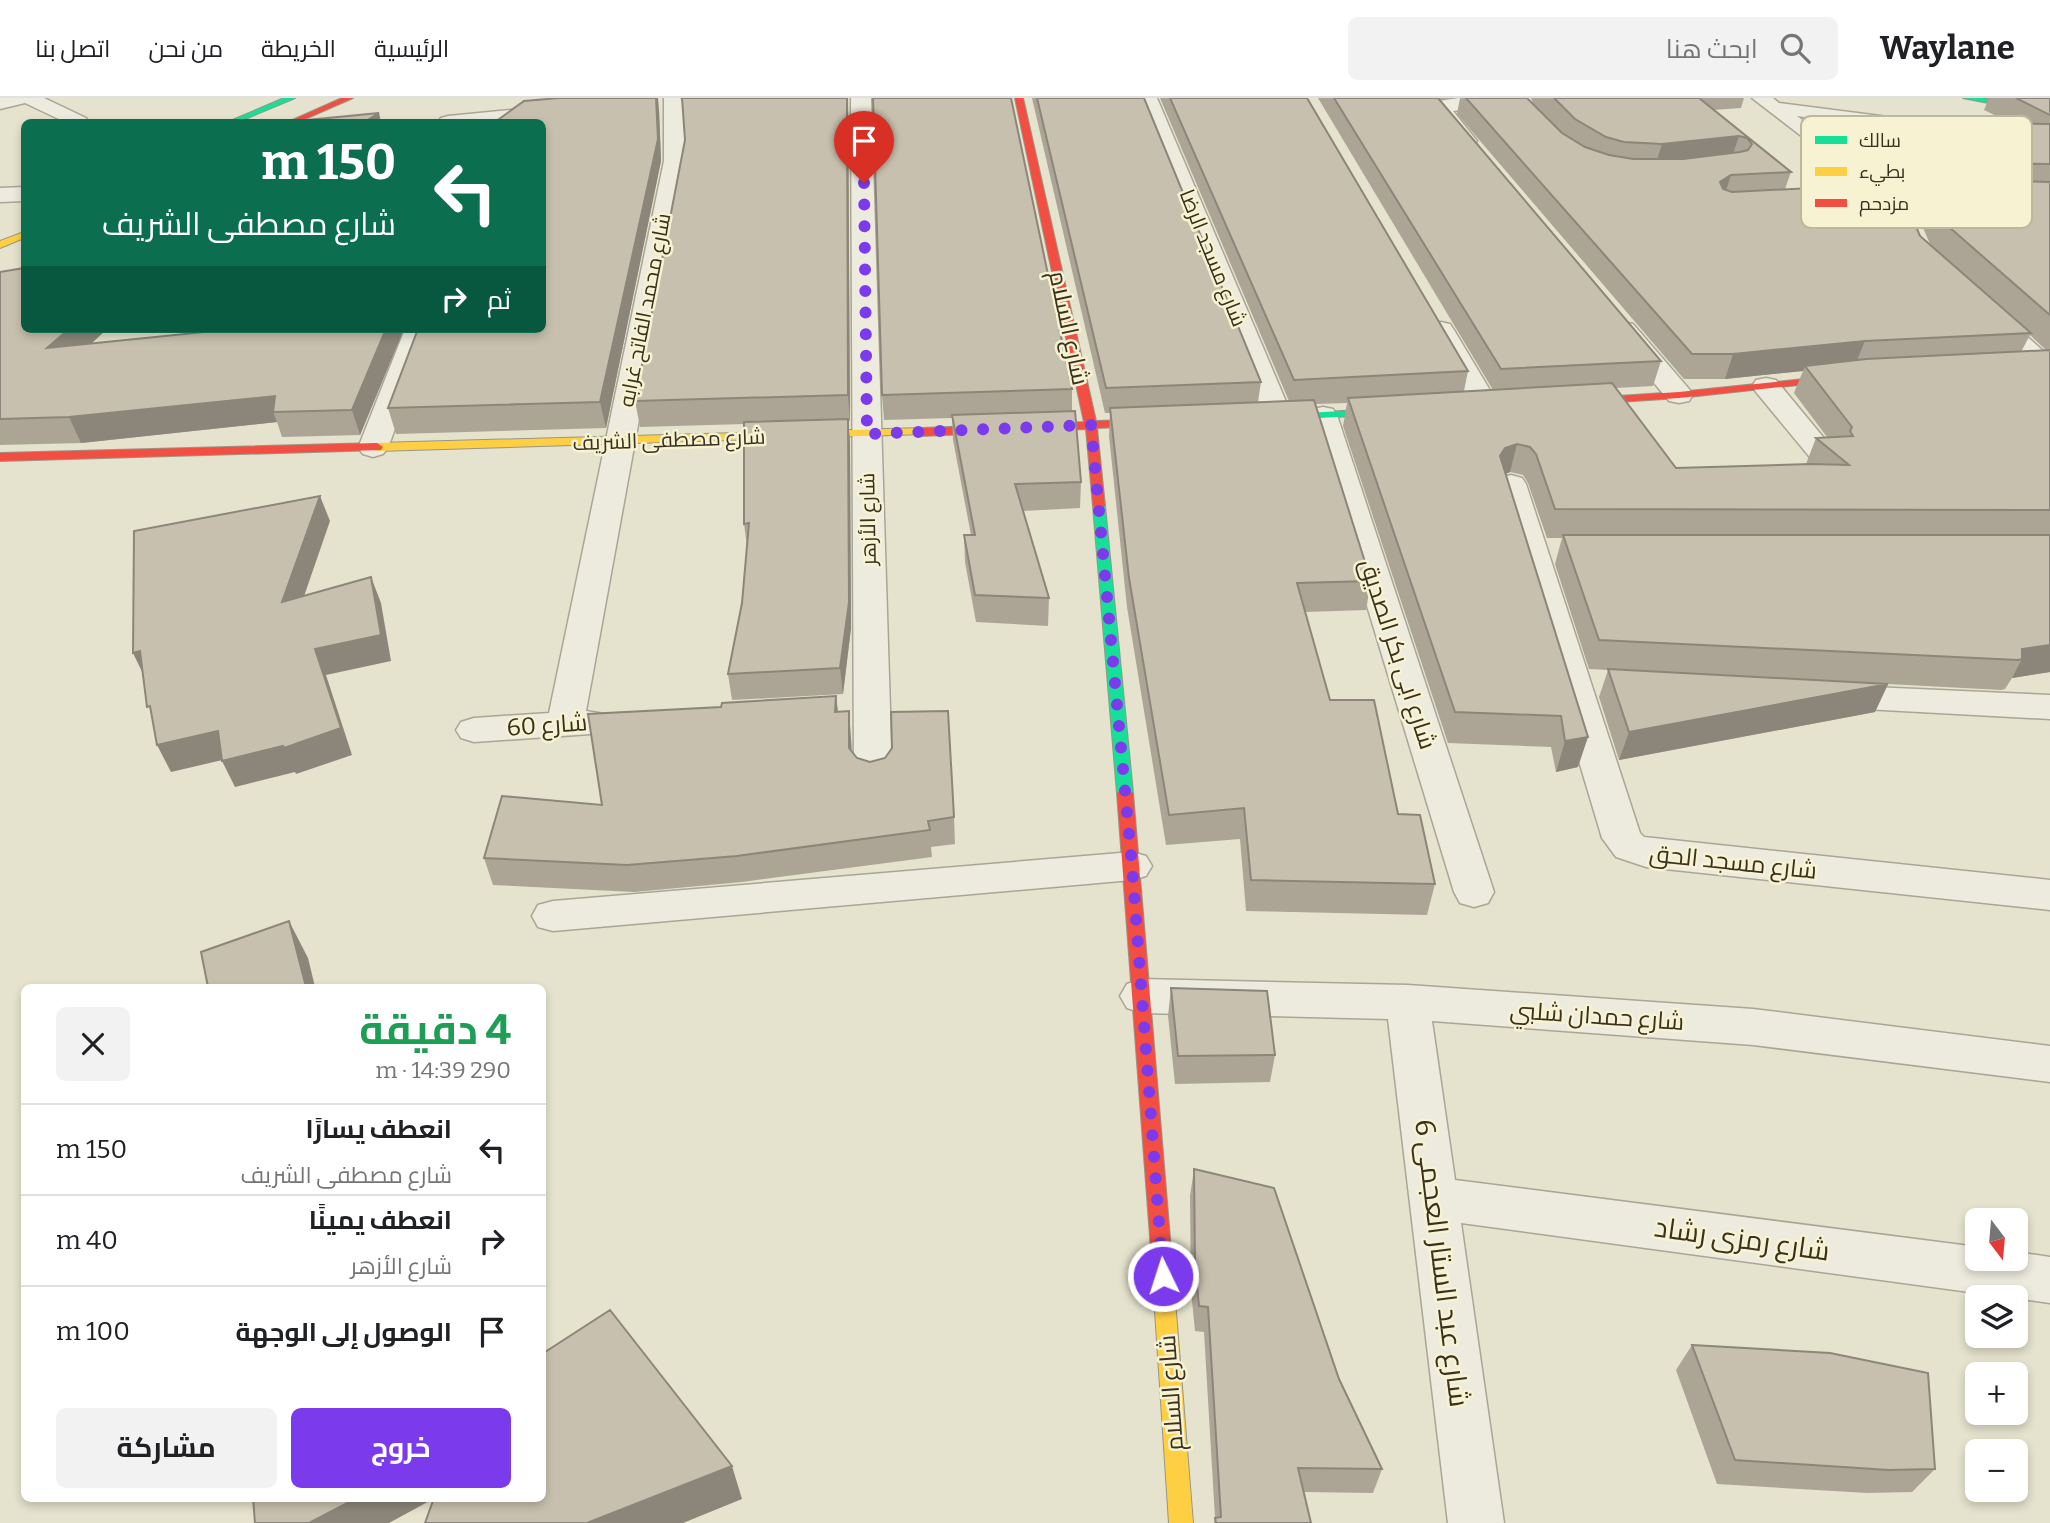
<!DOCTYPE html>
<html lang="ar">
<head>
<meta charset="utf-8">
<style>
  :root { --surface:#fff; --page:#f2f2f2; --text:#202124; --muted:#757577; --line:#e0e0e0; --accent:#7c3aed }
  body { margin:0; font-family:Bitter,Cairo,serif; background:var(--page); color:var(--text); direction:rtl; height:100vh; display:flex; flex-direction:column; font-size:26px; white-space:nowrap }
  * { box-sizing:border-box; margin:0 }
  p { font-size:23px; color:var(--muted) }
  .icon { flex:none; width:38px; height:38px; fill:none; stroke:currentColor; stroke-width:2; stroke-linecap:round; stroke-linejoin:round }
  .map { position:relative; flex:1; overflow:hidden; direction:ltr }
  .sheet { position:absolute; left:21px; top:886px; width:525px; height:518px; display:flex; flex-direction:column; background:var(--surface); border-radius:10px; box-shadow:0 4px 10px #0003; direction:rtl }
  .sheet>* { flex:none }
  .top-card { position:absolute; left:21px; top:21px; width:525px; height:214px; border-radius:10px; box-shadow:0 4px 10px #0003; direction:rtl; background:#0b6e4f; color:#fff; overflow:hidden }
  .needle { width:46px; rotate:164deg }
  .fabs { position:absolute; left:1965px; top:1110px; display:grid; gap:14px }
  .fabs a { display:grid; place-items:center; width:63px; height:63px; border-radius:10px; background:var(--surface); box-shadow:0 4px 10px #0003; font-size:35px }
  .pin { position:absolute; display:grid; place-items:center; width:60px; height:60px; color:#fff; margin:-72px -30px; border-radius:50% 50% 50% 0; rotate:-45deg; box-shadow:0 0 7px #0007 }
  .pin .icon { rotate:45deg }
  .me { position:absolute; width:77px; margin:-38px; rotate:356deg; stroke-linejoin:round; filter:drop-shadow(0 0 5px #0008) }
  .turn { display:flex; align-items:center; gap:24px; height:147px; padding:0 35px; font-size:32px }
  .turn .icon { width:91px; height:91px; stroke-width:2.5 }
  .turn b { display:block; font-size:49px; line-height:60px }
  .then { display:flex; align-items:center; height:66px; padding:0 35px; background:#0003; gap:14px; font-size:26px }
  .round { display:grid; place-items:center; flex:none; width:74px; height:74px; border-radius:10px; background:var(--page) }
  .head { display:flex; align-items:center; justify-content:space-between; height:119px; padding:0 35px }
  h1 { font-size:42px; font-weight:700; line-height:52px; color:#1e9e55 }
  .cta { display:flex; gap:14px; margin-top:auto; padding:14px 35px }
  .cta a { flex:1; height:80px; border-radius:10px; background:var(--accent); color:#fff; font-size:28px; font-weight:700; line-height:80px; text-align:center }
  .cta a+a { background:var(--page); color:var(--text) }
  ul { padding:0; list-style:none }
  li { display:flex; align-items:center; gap:21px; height:91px; padding:0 35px; border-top:2px solid var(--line) }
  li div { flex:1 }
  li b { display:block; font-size:26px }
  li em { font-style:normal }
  header { display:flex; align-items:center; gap:42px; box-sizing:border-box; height:98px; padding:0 35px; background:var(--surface); border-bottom:2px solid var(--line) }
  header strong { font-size:33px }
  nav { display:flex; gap:38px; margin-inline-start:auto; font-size:24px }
  .search { width:490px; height:63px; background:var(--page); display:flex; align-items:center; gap:18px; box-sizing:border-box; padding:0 24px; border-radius:10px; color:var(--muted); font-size:26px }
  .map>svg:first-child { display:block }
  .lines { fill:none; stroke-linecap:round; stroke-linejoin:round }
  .lane-casing { stroke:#aaa696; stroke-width:3 }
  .street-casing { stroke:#aaa696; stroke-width:3 }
  .fast-casing { stroke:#9a9686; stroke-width:2 }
  .slow-casing { stroke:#9a9686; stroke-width:2 }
  .jam-casing { stroke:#9a9686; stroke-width:2 }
  .lane { fill:#edeade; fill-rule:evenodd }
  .street { fill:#edeade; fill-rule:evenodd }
  .fast { fill:#16e098; fill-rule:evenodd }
  .slow { fill:#ffcf43; fill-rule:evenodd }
  .jam { fill:#f24e42; fill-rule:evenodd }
  .wall { fill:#aca596; fill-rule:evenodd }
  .shaded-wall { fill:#8c867a }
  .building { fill:#c8c0ae; stroke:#8c867a; stroke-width:2 }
  .route { stroke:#7c3aed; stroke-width:12; stroke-dasharray:0 21.6 }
  .labels { text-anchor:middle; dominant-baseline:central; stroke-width:5; stroke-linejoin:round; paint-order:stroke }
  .far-street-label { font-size:21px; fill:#39301e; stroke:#f6f2d2 }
  .street-label { font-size:24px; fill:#39301e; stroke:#f6f2d2 }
  .near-street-label { font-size:28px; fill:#39301e; stroke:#f6f2d2 }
  .key { fill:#f6f2d2; stroke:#bdb89c; stroke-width:2 }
  .key-label { font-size:19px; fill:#39301e }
</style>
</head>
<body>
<header>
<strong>Waylane</strong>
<div class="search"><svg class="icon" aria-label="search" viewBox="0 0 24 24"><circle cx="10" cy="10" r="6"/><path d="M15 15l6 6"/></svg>ابحث هنا</div>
<nav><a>الرئيسية</a><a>الخريطة</a><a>من نحن</a><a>اتصل بنا</a></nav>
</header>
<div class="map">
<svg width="2050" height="1425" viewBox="0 0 2050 1425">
  <rect width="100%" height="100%" fill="#e5e2cd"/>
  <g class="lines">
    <defs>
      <path id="lane" d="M0 0H44L86 20 88 24H65L25 5 0 11Z
        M1752 0H1773L1779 5 1982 31 1992 37 1982 43 1797 18 1910 104 1921 123 1917 127H1903L1894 111 1886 103Z
        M1988 209 1996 211 2050 259V276L2038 274 1980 221 1976 216 1980 211Z"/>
      <path id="street" d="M664 0H680L682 3 686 63 586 613 604 616 609 624 604 632 591 636 474 644 461 640 456 632 461 624 474 620 549 615 664 63Z
        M851 0H871L892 675 886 684 873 688 860 684 854 675Z
        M1137 0H1157L1293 320 1289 326 1279 329 1269 326 1265 320Z
        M1459 0H1501L1503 3 1500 7 1453 13 1477 43 1473 47H1459L1428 8 1431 4Z
        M553 8 560 10 563 14 560 18 507 24H438L441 20 448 18Z
        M24 89V103L0 104V90Z
        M1441 224 1450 226 1454 232 1500 309 1496 315 1486 317 1476 315 1472 309 1428 232 1432 226Z
        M1624 224 1633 226 1689 291 1693 297 1689 303 1679 305 1669 303 1615 238 1611 232 1615 226Z
        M405 231H431L388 350 383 356 373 359 363 356 358 350Z
        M1766 280 1776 282 1833 351 1838 357 1833 363 1823 366 1813 363 1756 294 1752 288 1756 282Z
        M1323 309 1333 311 1337 317 1494 794 1488 805 1474 809 1460 805 1454 794 1309 317 1313 311Z
        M1511 377 1522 380 1526 386 1640 735 1644 739 2050 782V812L1646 769 1616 759 1602 740 1496 386 1500 380Z
        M1828 587 2050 597V621L1828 609 1815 606 1810 598 1815 590Z
        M1132 754 1146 758 1152 768 1146 778 1132 782 553 833 538 829 532 818 538 807 553 803Z
        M1142 881 1408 887 1753 911 2050 948V984L1753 947 1432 923 1455 1082 1978 1149V1160H2016V1154L2050 1159V1205L1461 1125 1504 1425H1448L1388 921 1142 915 1127 910 1120 898 1127 886Z"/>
      <path id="fast" d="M284 0H295L238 24H228Z
        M1963 0H1982L2050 11V17Z
        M1397 310 1403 313 1401 315 1268 323 1262 320 1268 317Z
        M1099 404 1105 408 1133 695 1125 700 1117 695 1093 408Z"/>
      <path id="slow" d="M24 134V140L0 150V143Z
        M922 330 928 334 926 336 377 353 371 349 377 345Z
        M1161 1143 1168 1146 1171 1152 1193 1425H1169L1151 1152 1154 1146Z"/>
      <path id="jam" d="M342 0H353L298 24H288Z
        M1015 0H1023L1096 323 1163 321 1169 324 1163 327 1097 330 1105 408 1099 412 1093 408 1086 331 922 338 916 334 922 330 1084 324Z
        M1851 276 1855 277V281L1679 300 1573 307 1567 304 1573 301 1679 294Z
        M377 345 383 349 381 352 0 363V355Z
        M1125 690 1133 695 1171 1152 1168 1158 1161 1161 1154 1158 1151 1152 1117 695Z"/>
    </defs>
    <use href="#lane" class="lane-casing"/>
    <use href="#street" class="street-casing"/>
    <use href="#fast" class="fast-casing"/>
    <use href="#slow" class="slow-casing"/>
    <use href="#jam" class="jam-casing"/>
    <use href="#lane" class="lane"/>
    <use href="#street" class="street"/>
    <use href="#fast" class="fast"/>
    <use href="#slow" class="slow"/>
    <use href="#jam" class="jam"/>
  </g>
  <path class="wall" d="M682 0H848L850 323H848L850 345 851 530 843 596 732 602 728 576 742 505 747 448 744 426V326L640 329 635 303 685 42Z
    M1032 0H1144L1261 284 1258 304 1289 303 1160 0H1307L1468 273 1464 293 1493 292 1318 0H1452L1440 2 1661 263 1653 288 1616 290 1676 370 1806 366 1816 340 1827 339 1794 295 1803 273 1725 281H1684L1457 16 1460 0H1527L1563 35 1533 5 1531 0H1744L1741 10 1713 12 1791 74 1785 91 1821 98 1920 138 1930 146 1911 102 1921 77 1970 68 1950 49 1959 25H2011L1984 12 1989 0H2016L2050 17V574L2012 580 2005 591 2001 592 1888 586 1875 614 1619 662 1599 599 1608 572 1589 571 1555 466 1562 440H1547L1528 385 1523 377 1510 374 1506 376 1578 669 1556 674 1551 649 1448 645 1343 328 1347 305 1315 306 1371 483 1366 512 1305 514 1330 602 1398 716 1435 786 1427 817 1246 813 1240 741 1166 747 1127 509 1109 338 1110 315H1105ZM1972 70 1980 78 1979 82H1974L1969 76ZM2030 237 2047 253 2021 254Z
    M659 12 661 63 606 330 396 336 388 310Z
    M0 174 24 231H107L91 246 404 231 360 337 282 339 277 324 81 345 0 347Z
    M1072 291V313L1081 384 1080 410 1023 413 1049 500 1048 528 976 524 965 464 964 437H971L953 342 952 320 884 322 882 297Z
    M836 598 838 614 851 640 852 653 857 660 954 719 955 746 931 749 932 759 742 784 634 794 493 787 484 760 602 707 721 609Z
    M1171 890 1275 957 1270 984 1175 986 1168 918Z
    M1194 1071 1339 1281 1382 1371 1373 1395 1304 1394 1311 1425H1214L1215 1420 1204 1234 1195 1233 1191 1192 1190 1098Z
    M1692 1247 1935 1371 1912 1394 1867 1395 1717 1386 1676 1272Z"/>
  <path class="shaded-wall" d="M656 0H658L659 12 661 63 606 330 600 304Z
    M847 0H848L850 323 848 297Z
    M379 15 381 24H364Z
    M1739 38 1732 59 1655 68 1662 46Z
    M1731 77 1724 99 1720 84Z
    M69 231H107L59 275 47 250Z
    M386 231H404L360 337 352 312Z
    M1865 243 1855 267 1805 268 1803 273 1725 281 1733 256Z
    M275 298 273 314 277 324 81 345 69 319Z
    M848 321 850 345 851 530 843 596 840 570Z
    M1517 346 1510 374 1498 379 1500 358 1505 350Z
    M320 398 330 423 293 530 282 504Z
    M371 479 381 505 391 563 326 577 352 657 296 676 295 674 235 689 222 663 315 551Z
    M2050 547V574L2012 580 2022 561V551Z
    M140 553 146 582 133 555Z
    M1888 586 1875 614 1619 662 1629 634Z
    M836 598 839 625 835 614Z
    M849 613 851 640 852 676 849 650Z
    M218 633 231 660 171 674 157 647Z
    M1588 639 1578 669 1556 674 1565 643Z
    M289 823 308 860 315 889H306Z
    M732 1368 742 1401 683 1425H587Z
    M357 1400H435L389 1425H309Z"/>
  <path class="building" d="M559 0H656L658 41 600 304 388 310 418 231H542V24H495L524 3Z
    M682 0H847L848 297 635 303 685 42Z
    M873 0H1011L1072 291 882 297Z
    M1037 0H1144L1261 284 1106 290Z
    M1170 0H1307L1468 273 1294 282Z
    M1334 0H1438L1661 263 1501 271Z
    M1466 0H1527L1562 35 1585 49 1609 57 1633 61H1683L1740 54 1748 52 1752 46 1747 40 1739 38 1662 46 1624 44 1606 39 1575 21 1554 0H1699L1791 74 1731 77 1720 84 1723 91 1732 94 1812 90 1821 98 1895 86 1902 95 1920 138 2031 235 1865 243 1733 256H1692Z
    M2016 0H2050V17Z
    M379 15 364 24H286Z
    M1959 25 2050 26V66L1986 65 2000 62Z
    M1973 67 1969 76 1974 82 2050 84V217L1941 122 1921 77Z
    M24 170V231H69L47 250 234 231H386L352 312 273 314 275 298 69 319 0 321V174Z
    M2050 252V412L1555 411 1536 356 1530 349 1517 346 1505 350 1500 358 1588 639 1565 643 1561 618 1455 614 1348 300 1612 285 1676 370 1811 366 1849 367 1816 340 1853 338 1850 333 1852 329 1805 268 1866 261Z
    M1314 302 1371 483 1297 485 1330 602H1374L1398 716 1420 717 1435 786 1251 782 1244 710 1169 717 1129 480 1110 310Z
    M1075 313 1081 384 1015 386 1049 500 975 497 964 437H975L952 317Z
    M848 321 849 504 840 570 728 576 742 505 749 425 744 426V324Z
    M320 398 282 504 371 479 381 537 315 551 341 630 284 650 283 648 222 663 218 633 157 647 150 608 147 609 140 553 133 555 134 433Z
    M1563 437H2050V547L2022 551V561L2018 562 1599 542Z
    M1608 571 1888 586 1629 634Z
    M836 598 835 614 849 613V650L857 660 870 664 885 660 892 650 891 614 948 613 954 719 928 723 930 732 737 758 627 767 484 760 502 698 602 707 588 616 721 609 722 605Z
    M289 823 306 889H208L201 854Z
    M1171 890 1267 893 1275 957 1178 958Z
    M1194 1071 1274 1090 1339 1281 1382 1371 1298 1370 1311 1425H1216L1215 1420 1221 1419 1208 1209 1199 1208 1195 1166Z
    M610 1212 732 1368 587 1425H425L434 1400H542V1256Z
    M1692 1247 1830 1255 1928 1275 1935 1371 1889 1372 1735 1362Z
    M253 1400H357L309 1425H255Z"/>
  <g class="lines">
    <path class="route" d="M864 85 867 336 1091 327 1132 768 1163 1178"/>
  </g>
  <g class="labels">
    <g class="far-street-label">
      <text transform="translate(1213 160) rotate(68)">شارع مسجد الرضا</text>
      <text transform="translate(645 212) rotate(-79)">شارع محمد الفاتح غرابه</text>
      <text transform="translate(669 342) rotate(-2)">شارع مصطفى الشريف</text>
      <text transform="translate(868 421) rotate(-91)">شارع الأزهر</text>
    </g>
    <g class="street-label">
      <text transform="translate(1069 230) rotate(78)">شارع السلام</text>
      <text transform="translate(1398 556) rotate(72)">شارع ابى بكر الصديق</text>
      <text transform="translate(547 627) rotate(-4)">شارع 60</text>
      <text transform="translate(1733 764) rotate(6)">شارع مسجد الحق</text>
      <text transform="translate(1597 918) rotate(4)">شارع حمدان شلبي</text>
      <text transform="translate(1171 1295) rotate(-94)">شارع السلام</text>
    </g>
    <g class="near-street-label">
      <text transform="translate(1742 1141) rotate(8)">شارع رمزى رشاد</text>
      <text transform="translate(1442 1165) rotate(83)">شارع عبد الستار العجمى 6</text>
    </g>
  </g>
  <rect x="1801" y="18" width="231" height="112" rx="10" class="key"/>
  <rect x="1815" y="38" width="32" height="8" fill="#16e098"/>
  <rect x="1815" y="69" width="32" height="9" fill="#ffcf43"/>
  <rect x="1815" y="101" width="32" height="8" fill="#f24e42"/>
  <g class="key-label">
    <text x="1859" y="49">سالك</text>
    <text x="1859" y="80">بطيء</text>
    <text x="1859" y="112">مزدحم</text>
  </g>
</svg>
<div class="fabs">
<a><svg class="needle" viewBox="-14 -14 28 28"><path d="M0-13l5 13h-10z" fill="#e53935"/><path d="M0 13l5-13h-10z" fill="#757577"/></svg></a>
<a><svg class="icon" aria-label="layers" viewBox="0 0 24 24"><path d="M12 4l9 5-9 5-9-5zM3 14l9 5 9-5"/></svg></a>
<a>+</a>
<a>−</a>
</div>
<div class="pin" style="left:864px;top:85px;background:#d93025"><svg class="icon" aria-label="arrive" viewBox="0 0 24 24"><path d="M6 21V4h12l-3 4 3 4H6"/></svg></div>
<svg class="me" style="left:1163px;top:1178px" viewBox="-20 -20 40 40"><circle r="17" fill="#7c3aed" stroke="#fff" stroke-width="3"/><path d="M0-11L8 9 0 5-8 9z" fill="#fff"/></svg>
<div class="top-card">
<div class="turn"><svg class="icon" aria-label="left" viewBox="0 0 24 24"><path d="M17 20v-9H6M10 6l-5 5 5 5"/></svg><div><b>150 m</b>شارع مصطفى الشريف</div></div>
<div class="then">ثم<svg class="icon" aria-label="right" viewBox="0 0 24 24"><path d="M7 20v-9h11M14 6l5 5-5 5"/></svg></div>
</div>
<section class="sheet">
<div class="head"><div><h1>4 دقيقة</h1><p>290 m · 14:39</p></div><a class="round"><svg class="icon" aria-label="close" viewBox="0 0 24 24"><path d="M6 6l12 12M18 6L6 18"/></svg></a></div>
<ul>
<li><svg class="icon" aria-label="left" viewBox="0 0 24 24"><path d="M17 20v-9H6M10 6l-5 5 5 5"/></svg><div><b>انعطف يسارًا</b><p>شارع مصطفى الشريف</p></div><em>150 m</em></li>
<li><svg class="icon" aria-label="right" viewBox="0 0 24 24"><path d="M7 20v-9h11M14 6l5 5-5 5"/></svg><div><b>انعطف يمينًا</b><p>شارع الأزهر</p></div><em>40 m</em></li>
<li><svg class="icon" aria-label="arrive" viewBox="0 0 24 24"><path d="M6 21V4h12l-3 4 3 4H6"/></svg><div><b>الوصول إلى الوجهة</b></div><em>100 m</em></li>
</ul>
<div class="cta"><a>خروج</a><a>مشاركة</a></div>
</section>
</div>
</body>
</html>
